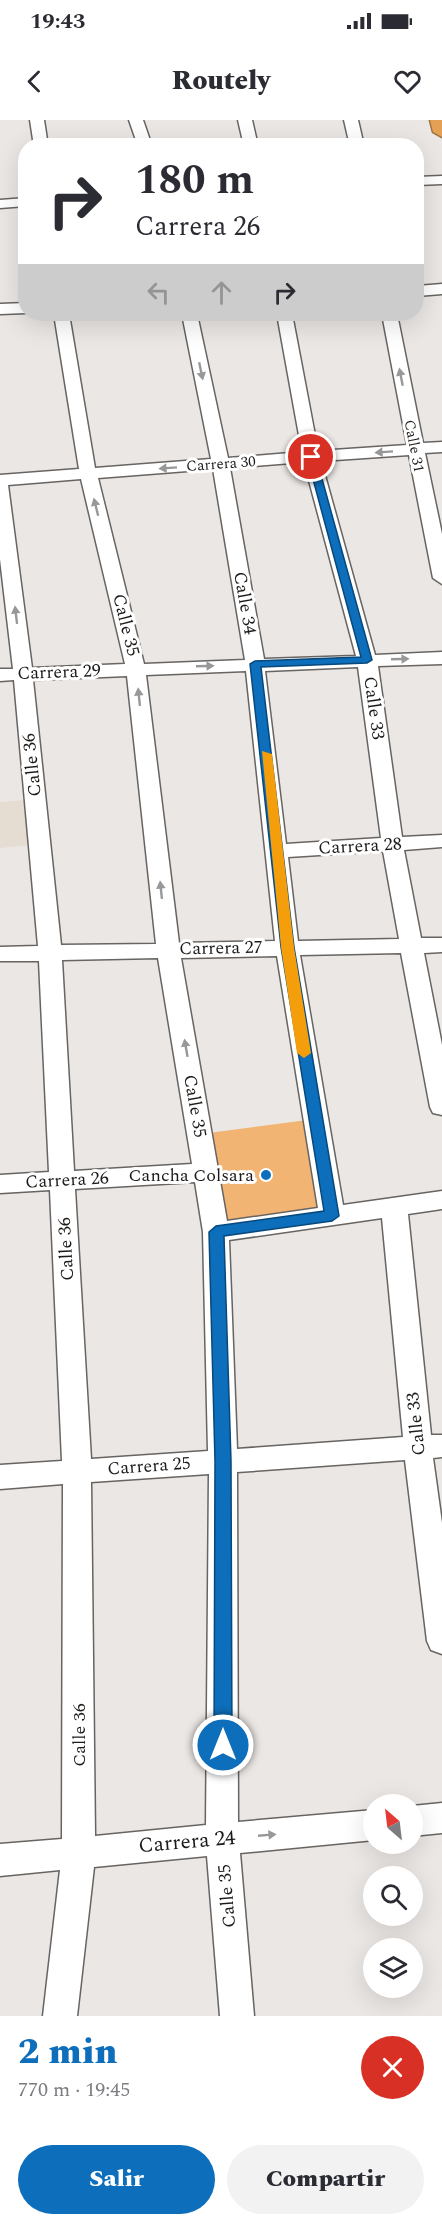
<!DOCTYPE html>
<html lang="es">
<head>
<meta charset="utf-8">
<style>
  :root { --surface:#fff; --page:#f2f2f3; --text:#2b2b33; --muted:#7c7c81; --accent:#0d6ebb }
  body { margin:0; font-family:Spectral,serif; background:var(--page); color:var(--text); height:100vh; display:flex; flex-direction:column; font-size:22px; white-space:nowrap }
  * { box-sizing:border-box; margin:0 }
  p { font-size:20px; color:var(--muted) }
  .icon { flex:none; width:33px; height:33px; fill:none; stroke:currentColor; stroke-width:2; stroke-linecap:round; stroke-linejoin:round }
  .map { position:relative; height:1896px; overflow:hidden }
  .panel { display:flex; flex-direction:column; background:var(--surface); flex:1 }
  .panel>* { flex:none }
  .hud { position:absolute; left:18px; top:18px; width:406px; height:183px; border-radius:24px; box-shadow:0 6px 24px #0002; background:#fff; color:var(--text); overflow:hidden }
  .needle { width:39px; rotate:332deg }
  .fabs { position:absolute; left:363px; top:1674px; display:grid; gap:12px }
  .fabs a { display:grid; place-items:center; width:60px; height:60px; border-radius:50%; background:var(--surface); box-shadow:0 6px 24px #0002; font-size:30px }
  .pin { position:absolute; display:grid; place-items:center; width:51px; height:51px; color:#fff; margin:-26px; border:3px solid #fff; border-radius:50%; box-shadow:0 2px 6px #0007 }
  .me { position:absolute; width:66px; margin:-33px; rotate:0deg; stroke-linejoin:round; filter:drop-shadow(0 0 4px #0008) }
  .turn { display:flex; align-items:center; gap:21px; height:126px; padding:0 18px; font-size:27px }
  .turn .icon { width:78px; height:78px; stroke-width:2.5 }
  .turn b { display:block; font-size:42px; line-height:51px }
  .lanes { display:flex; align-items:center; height:57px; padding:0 18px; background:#0003; justify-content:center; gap:30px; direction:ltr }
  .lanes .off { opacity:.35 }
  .round { display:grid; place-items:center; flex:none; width:63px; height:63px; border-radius:32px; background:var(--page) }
  .summary { display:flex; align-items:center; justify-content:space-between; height:102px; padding:0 18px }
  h1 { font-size:36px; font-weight:800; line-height:45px; color:var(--accent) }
  .primary-button { display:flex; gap:12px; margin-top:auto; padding:12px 18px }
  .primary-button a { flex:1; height:69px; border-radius:36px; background:var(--accent); color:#fff; font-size:24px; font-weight:800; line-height:69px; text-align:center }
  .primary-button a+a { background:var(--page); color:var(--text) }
  .status { display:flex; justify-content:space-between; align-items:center; height:42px; padding:0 30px; background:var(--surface); direction:ltr }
  .status svg { height:16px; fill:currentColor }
  header { display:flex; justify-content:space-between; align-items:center; height:78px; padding:0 18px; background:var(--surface); font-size:27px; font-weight:800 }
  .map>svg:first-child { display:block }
  .built { fill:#e5dcd2 }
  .green { fill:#f1b472 }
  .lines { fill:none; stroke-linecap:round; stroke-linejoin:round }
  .minor-casing { stroke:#676461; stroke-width:3 }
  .highway-casing { stroke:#9e7241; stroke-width:3 }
  .minor { fill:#fff; fill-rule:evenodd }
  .highway { fill:#e4a156; fill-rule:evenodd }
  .oneway { fill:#999898 }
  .route { fill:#0d6ebb; stroke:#08487a; stroke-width:1.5 }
  .slow { fill:#f59e0b }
  .poi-dot { fill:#0d6ebb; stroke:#fff; stroke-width:2 }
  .labels { text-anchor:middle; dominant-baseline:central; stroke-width:6; stroke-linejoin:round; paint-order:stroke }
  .far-street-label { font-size:15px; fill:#1c1b19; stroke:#fff }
  .street-label { font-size:18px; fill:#1c1b19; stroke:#fff }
  .poi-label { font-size:18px; fill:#1c1b19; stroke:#fff; text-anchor:end }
  .near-street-label { font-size:21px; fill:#1c1b19; stroke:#fff }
</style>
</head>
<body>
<div class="status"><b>19:43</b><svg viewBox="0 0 49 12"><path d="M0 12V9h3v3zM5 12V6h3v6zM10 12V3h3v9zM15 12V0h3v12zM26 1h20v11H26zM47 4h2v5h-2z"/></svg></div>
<header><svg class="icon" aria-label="back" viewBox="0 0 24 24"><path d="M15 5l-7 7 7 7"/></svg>Routely<svg class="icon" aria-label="heart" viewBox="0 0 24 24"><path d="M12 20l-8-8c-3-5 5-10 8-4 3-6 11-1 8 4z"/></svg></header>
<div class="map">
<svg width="442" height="1896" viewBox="0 0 442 1896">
  <rect width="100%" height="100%" fill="#ebe7e4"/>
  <path class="built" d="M26 680 30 725 0 728V682Z"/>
  <path class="green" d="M315 999 332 1096 216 1112 201 1014Z"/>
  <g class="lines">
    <defs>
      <path id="minor" d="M30 0H44L48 26H34Z
        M129 0H143L152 26H138Z
        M238 0H252L258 26H244Z
        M344 0H358L364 26H350Z
        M442 56V64L417 65V57Z
        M26 78V86L0 88V80Z
        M442 164V174L417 176V166Z
        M26 183V193L0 194V184Z
        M54 194H69L95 348 211 339 182 194H197L228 338 302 332 277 194H292L318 331 407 325 382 194H397L423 323 442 322V332L425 333 442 414V464L433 458 409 335 321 341 375 535 442 532V544L378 546 402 717 442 715V727L404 730 421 818H442V832L424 833 442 925V995L433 993 430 987 401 833 300 835 343 1085 442 1071V1089L408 1094 431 1315H442V1337L433 1338 442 1403V1534L431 1530 427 1521 405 1340 237 1352 238 1702 374 1690V1720L240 1733 254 1896H220L207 1736 94 1747 77 1896H43L60 1750 0 1756V1724L62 1719 63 1364 0 1369V1345L62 1341 50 1070 0 1073V1055L49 1052 39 841H0V827L38 826 14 560 0 561V549H13L0 439V355L79 349ZM304 342 356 536 264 539 230 348ZM213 349 245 540 144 544 98 358ZM81 359 125 544 32 548 8 365ZM358 547 381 718 286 724 265 551ZM246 551 275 821 179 823 146 555ZM127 556 156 824 61 825 33 560ZM383 731 399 819 298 821 288 737ZM277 836 318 1088 227 1101 181 838ZM158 838 192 1044 74 1051 62 840ZM195 1062 203 1112 208 1331 91 1339 75 1069ZM382 1098 403 1317 237 1329 229 1120ZM209 1354 206 1705 95 1716 91 1362Z
        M442 1683V1713L412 1716V1686Z"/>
      <path id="highway" d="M430 0H442V17L433 12Z"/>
    </defs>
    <use href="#minor" class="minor-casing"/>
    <use href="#highway" class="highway-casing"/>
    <use href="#minor" class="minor"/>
    <use href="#highway" class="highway"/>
  </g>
  <defs><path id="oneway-solid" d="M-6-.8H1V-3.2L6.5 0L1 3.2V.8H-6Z" transform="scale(1.5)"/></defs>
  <g class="oneway">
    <use href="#oneway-solid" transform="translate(201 251) rotate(78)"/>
    <use href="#oneway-solid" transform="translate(401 257) rotate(-101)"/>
    <use href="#oneway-solid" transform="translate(384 332) rotate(176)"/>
    <use href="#oneway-solid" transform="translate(168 348) rotate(176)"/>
    <use href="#oneway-solid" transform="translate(96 387) rotate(-104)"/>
    <use href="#oneway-solid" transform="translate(16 495) rotate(-97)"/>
    <use href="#oneway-solid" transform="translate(400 539) rotate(-2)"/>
    <use href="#oneway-solid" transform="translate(205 546) rotate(-2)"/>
    <use href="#oneway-solid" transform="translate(139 577) rotate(-96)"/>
    <use href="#oneway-solid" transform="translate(161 770) rotate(-96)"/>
    <use href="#oneway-solid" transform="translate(186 928) rotate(-100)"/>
    <use href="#oneway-solid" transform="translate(267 1715) rotate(-5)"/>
  </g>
  <path class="route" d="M311 334 316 337 372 540 367 543 261 547 294 827 339 1096 332 1101 224 1116 231 1341 232 1625 229 1631 223 1633 216 1631 214 1625 215 1341 209 1112 216 1106 324 1091 281 827 250 544 255 541 361 537 307 337Z"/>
  <path class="slow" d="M262 631 272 634 294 827 311 933 304 938 297 933 281 827Z"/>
  <circle class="poi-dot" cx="266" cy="1055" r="6"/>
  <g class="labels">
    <g class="far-street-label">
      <text transform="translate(414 326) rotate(79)">Calle 31</text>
      <text transform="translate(221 344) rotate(-4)">Carrera 30</text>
    </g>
    <g class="street-label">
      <text transform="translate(245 483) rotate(80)">Calle 34</text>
      <text transform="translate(126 505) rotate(76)">Calle 35</text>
      <text transform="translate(59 552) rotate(-2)">Carrera 29</text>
      <text transform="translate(374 588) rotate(82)">Calle 33</text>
      <text transform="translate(32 645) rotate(-96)">Calle 36</text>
      <text transform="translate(360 726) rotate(-3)">Carrera 28</text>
      <text transform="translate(221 828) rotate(-1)">Carrera 27</text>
      <text transform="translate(195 986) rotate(80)">Calle 35</text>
      <text transform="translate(67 1060) rotate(-3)">Carrera 26</text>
      <text transform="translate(66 1129) rotate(-93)">Calle 36</text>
      <text transform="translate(416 1304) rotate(-96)">Calle 33</text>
      <text transform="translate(149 1346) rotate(-4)">Carrera 25</text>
      <text transform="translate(79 1615) rotate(-90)">Calle 36</text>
      <text transform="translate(227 1776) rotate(-95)">Calle 35</text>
    </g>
    <g class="poi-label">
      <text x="254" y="1055">Cancha Colsara</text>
    </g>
    <g class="near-street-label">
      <text transform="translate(187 1722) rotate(-5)">Carrera 24</text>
    </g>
  </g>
</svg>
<div class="fabs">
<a><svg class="needle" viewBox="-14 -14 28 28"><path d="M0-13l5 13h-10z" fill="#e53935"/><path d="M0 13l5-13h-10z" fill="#7c7c81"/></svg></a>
<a><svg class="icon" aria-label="search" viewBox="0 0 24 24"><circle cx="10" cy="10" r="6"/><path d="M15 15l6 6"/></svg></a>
<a><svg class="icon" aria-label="layers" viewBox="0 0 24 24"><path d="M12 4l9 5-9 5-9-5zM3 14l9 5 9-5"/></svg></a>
</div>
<div class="pin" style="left:311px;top:337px;background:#d93025"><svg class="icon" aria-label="arrive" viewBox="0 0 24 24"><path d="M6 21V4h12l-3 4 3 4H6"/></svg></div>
<svg class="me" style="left:223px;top:1625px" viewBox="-20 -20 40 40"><circle r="17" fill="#0d6ebb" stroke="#fff" stroke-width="3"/><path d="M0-11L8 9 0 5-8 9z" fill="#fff"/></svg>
<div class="hud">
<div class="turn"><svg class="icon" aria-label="right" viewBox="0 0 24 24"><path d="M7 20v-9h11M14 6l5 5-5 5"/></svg><div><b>180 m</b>Carrera 26</div></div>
<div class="lanes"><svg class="icon off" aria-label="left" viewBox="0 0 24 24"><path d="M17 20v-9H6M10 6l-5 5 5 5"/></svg><svg class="icon off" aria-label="ahead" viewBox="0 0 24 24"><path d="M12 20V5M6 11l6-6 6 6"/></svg><svg class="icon" aria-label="right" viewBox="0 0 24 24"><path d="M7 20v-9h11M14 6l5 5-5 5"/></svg></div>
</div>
</div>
<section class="panel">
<div class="summary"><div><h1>2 min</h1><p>770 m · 19:45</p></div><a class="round" style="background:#d93025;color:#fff"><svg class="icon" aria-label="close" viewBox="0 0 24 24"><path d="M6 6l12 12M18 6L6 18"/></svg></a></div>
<div class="primary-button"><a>Salir</a><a>Compartir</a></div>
</section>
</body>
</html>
